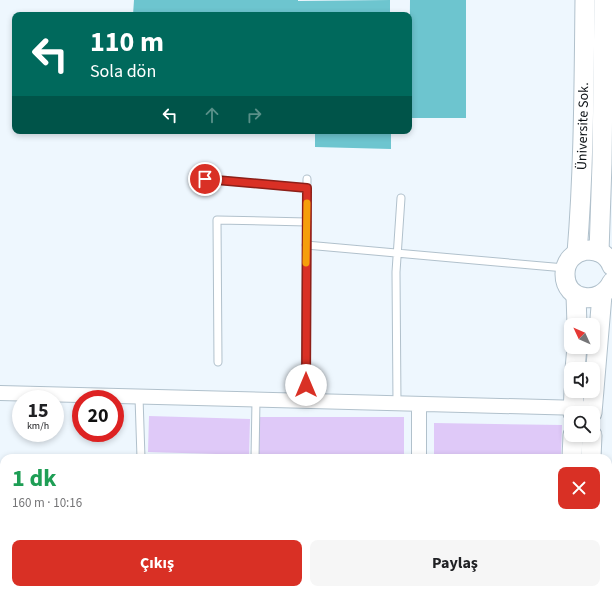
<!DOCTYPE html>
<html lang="tr">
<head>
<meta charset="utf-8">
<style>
  :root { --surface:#fff; --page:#f6f6f6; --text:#202124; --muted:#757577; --accent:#d93025 }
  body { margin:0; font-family:"Source Sans 3",sans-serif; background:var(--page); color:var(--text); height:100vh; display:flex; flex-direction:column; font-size:15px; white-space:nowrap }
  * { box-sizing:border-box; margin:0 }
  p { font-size:13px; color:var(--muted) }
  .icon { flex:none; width:22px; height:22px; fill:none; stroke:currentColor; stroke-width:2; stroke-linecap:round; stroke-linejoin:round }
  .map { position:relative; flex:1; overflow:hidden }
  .panel { position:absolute; left:0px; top:454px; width:612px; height:140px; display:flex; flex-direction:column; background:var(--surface); border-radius:12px 12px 0 0; box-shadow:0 2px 6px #0003 }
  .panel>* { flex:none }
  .hud { position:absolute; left:12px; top:12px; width:400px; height:122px; border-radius:8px; box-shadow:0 2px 6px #0003; background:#00695c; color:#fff; overflow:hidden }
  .needle { width:26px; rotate:314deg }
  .controls { position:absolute; left:564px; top:318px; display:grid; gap:8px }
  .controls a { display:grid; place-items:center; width:36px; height:36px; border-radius:8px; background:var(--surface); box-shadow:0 2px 6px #0003; font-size:20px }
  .speed { position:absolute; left:12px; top:390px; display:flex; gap:8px; font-size:20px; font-weight:700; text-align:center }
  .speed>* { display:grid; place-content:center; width:52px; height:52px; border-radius:50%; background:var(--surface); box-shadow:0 2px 6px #0003; line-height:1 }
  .speed small { font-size:10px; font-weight:400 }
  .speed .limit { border:6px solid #d22; background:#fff; color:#111 }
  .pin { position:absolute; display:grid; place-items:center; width:34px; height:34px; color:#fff; margin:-17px; border:2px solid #fff; border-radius:50%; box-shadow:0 1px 4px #0007 }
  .me { position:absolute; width:44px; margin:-22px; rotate:0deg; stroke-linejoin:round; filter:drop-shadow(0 0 3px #0008) }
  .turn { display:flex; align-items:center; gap:14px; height:84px; padding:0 12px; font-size:18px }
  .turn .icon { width:52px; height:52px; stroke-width:2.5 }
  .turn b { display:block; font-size:28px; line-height:34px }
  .lanes { display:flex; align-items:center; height:38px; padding:0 12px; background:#0003; justify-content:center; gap:20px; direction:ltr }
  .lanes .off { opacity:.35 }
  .round { display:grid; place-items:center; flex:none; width:42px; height:42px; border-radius:8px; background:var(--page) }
  .headline { display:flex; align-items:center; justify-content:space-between; height:68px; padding:0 12px }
  h1 { font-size:24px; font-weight:700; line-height:30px; color:#1e9e55 }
  .button { display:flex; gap:8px; margin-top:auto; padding:8px 12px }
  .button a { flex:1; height:46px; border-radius:8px; background:var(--accent); color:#fff; font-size:16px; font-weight:700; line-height:46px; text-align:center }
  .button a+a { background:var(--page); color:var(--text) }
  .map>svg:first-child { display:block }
  .green { fill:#dfc9f8 }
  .building { fill:#6dc5cf }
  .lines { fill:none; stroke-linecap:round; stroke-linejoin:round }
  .lane-casing { stroke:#b1c1cc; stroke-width:9 }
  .street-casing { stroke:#b1c1cc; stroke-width:16 }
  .secondary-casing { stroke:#b1c1cc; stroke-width:21 }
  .lane { stroke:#fff; stroke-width:7 }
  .street { stroke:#fff; stroke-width:14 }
  .secondary { stroke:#fff; stroke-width:19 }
  .route-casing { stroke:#8d1f18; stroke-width:10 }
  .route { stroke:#d93025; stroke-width:7 }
  .slow { stroke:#f59e0b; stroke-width:7 }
  .labels { text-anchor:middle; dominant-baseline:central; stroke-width:3; stroke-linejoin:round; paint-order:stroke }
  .street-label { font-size:14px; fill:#0b1014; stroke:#eef7fe }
</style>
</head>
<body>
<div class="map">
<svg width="612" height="594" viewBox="0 0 612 594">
  <rect width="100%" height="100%" fill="#eef7fe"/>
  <path class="green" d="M149 416 250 419 249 458H216V454L148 452Z
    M256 417H404V458H256Z
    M434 423 562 425 561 458H434Z
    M145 590H180V594H145Z"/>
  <path class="building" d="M134 0H298V1L390 0V15H133Z
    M410 0H466V118H409Z
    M315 131H391V149L315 147Z"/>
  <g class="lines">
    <defs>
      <path id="lane" d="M205 179 307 188
        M306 245 565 268
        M218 362 217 220 307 222
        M139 397 141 458
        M305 401 307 179
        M397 403 396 272 401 198
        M255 458 256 400
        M129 594V590
        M189 594V590"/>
      <path id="street" d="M0 393 582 408
        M419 404V458
        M608 513H612"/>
      <g id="secondary">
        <path d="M599 252 602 163 604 0"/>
        <path id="s1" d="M577 253C584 169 584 84 585 0"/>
        <path d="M612 266C603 241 565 247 565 274 565 302 601 306 612 282"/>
        <path d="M576 295 577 325"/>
        <path d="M575 369 577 347"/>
        <path d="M573 413 574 391"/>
        <path d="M592 413 602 295"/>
        <path d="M572 458 573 435"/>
        <path d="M591 458 592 435"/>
        <path d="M569 594V590"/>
        <path d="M587 594V590"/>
      </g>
    </defs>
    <use href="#lane" class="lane-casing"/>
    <use href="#street" class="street-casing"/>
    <use href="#secondary" class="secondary-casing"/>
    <use href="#lane" class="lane"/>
    <use href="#street" class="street"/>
    <use href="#secondary" class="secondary"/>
  </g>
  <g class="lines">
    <defs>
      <path id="route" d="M205 179 307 188 306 385"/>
    </defs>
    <use href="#route" class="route-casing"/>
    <use href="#route" class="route"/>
    <path class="slow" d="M306 263 307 203"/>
  </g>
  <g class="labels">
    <g class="street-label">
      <text stroke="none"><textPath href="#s1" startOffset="127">Üniversite Sok.</textPath></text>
    </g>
  </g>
</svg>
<div class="controls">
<a><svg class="needle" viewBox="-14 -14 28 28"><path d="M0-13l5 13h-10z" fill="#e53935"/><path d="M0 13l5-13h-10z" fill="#757577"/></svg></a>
<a><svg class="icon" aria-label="sound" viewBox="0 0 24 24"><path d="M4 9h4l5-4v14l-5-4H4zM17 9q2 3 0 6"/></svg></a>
<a><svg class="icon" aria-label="search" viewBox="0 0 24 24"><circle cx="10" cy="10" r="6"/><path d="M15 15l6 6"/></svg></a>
</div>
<div class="speed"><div>15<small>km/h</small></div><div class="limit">20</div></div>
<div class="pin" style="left:205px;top:179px;background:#d93025"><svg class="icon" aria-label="arrive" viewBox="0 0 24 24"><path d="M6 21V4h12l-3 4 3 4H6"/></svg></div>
<svg class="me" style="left:306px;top:385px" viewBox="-20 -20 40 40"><circle r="19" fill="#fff"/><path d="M0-13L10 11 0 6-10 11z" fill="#d93025"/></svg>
<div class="hud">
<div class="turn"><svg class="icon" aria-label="left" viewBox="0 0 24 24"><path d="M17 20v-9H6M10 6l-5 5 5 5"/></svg><div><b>110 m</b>Sola dön</div></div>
<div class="lanes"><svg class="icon" aria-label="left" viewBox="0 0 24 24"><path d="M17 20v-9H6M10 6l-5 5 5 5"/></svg><svg class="icon off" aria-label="ahead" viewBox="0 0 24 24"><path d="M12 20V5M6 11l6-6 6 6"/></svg><svg class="icon off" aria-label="right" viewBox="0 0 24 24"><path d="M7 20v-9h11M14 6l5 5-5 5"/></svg></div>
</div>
<section class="panel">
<div class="headline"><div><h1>1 dk</h1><p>160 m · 10:16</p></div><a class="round" style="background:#d93025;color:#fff"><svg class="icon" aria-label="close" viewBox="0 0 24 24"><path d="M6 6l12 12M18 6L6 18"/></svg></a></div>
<div class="button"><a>Çıkış</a><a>Paylaş</a></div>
</section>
</div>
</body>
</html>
